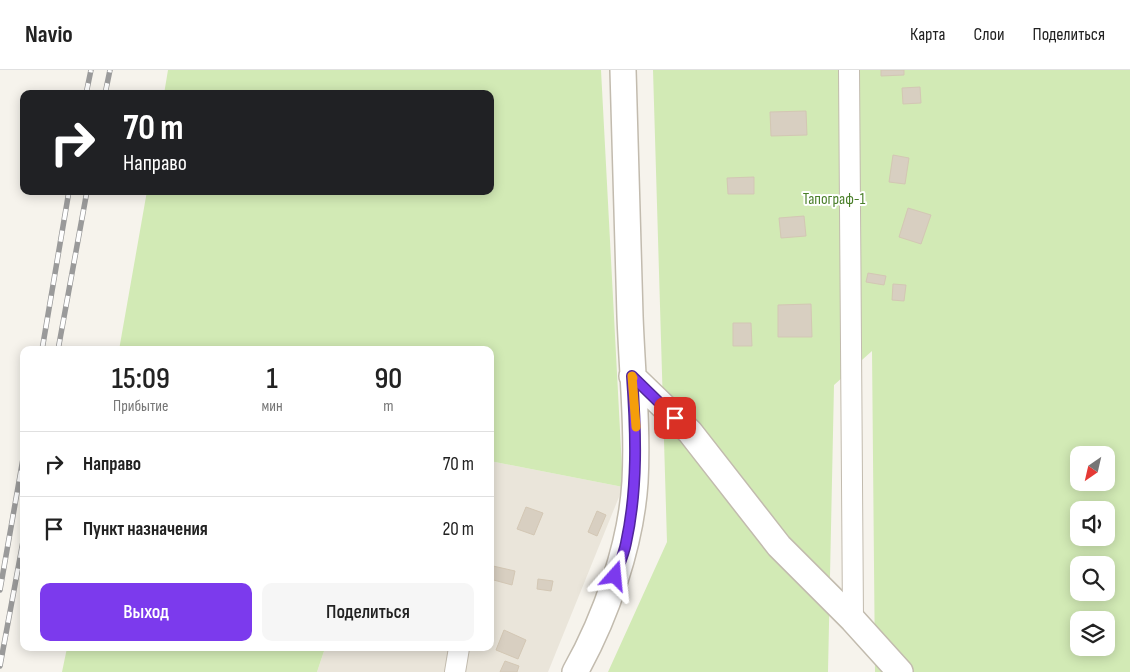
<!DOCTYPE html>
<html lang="ru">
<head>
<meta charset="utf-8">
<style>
  :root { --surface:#fff; --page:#f6f6f6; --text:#222; --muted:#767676; --line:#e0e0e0; --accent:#7c3aed }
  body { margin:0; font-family:"Sofia Sans Condensed",sans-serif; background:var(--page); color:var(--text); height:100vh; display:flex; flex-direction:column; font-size:19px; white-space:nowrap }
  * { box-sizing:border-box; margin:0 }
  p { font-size:16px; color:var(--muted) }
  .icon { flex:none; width:28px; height:28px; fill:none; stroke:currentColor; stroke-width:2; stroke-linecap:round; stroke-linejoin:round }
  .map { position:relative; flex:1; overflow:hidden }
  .sheet { position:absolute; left:20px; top:276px; width:474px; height:305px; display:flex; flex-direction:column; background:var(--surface); border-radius:10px; box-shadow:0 2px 12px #0003 }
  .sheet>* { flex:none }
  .guide { position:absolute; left:20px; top:20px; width:474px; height:105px; border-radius:10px; box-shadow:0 2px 12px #0003; background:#202124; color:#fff; overflow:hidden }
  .needle { width:32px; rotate:214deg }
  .buttons { position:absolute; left:1070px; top:376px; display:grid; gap:10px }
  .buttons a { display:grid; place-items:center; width:45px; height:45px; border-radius:10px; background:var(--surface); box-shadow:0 2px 12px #0003; font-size:25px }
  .pin { position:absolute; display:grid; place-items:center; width:42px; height:42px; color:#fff; margin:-21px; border-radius:10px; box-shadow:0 2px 8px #0006 }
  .me { position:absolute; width:55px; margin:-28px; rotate:18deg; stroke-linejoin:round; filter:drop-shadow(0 0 4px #0008) }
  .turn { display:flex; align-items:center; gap:18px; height:105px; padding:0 20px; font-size:22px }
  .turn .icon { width:65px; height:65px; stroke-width:2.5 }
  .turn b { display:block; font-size:35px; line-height:42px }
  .eta { display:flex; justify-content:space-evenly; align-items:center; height:85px; text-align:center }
  .eta b { font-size:30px; font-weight:600; line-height:35px }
  .primary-button { display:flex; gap:10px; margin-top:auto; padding:10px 20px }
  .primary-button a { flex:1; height:58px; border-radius:10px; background:var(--accent); color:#fff; font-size:20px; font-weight:600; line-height:58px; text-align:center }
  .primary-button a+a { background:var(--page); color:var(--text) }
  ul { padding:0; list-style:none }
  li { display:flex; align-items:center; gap:15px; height:65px; padding:0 20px; border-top:1px solid var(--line) }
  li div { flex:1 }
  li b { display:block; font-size:19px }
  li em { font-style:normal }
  header { display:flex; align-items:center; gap:30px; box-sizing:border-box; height:70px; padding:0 25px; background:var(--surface); border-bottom:1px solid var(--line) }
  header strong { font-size:24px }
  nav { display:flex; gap:28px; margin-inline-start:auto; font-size:18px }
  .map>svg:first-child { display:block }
  .residential { fill:#eae5da }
  .green { fill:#d2eab5; fill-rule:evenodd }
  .building { fill:#d8cfc1; stroke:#d3c7b4 }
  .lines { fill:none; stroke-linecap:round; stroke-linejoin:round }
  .minor-casing { stroke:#c2bbae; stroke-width:22 }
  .tertiary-casing { stroke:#c2bbae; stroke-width:28 }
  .minor { stroke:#fff; stroke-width:20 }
  .tertiary { stroke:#fff; stroke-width:25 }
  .rail-casing { stroke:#9a9a9a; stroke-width:5.5 }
  .rail { stroke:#fff; stroke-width:4; stroke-dasharray:11; stroke-linecap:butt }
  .route-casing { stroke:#51269a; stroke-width:12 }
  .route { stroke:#7c3aed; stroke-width:9 }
  .slow { stroke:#f59e0b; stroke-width:9 }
  .labels { text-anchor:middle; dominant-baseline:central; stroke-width:4; stroke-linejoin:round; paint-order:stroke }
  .park-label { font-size:16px; fill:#4a7f2a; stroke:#fff }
</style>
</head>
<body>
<header>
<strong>Navio</strong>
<nav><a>Карта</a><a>Слои</a><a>Поделиться</a></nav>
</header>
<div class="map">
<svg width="1130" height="602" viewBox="0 0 1130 602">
  <rect width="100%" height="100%" fill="#f6f3ec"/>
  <path class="residential" d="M490 391 623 417 548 602H317L325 578H490Z"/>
  <path class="green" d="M168 0H601L623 417 490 391V280H119L147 121H490V24H164Z
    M653 0H1130V602H875L872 281 834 315 828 602H608L667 472ZM1079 385H1106V412H1079ZM1079 440H1106V468H1079ZM1079 495H1106V522H1079ZM1079 550H1106V578H1079Z
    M67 578H325L317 602H62Z"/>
  <path class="building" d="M881 0H904V5L881 6Z
    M920 17 921 33 903 34 902 18Z
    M806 41 807 65 771 66 770 42Z
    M893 85 909 88 905 114 889 112Z
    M754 107V124H728L727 108Z
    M908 138 931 145 921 174 899 167Z
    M804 146 806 166 781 168 779 148Z
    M868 203 886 206 884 215 866 212Z
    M893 214 906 215 904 231 892 230Z
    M811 234 812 267H778V235Z
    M733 253H751L752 276H733Z
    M526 437 543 443 534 465 517 459Z
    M597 441 606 445 597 466 588 462Z
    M493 496 515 501 512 515 490 509Z
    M538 509 553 511 551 521 537 519Z
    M504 560 526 570 518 589 496 580Z
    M505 591 519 596 517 602H500Z"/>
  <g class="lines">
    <defs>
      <path id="minor" d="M849 0 853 550
        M455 602 459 578"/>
      <path id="tertiary" d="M632 306 690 362 779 476 853 550 900 602
        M575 602C606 547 631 475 635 412 638 357 632 301 630 246 628 164 625 82 623 0"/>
    </defs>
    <use href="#minor" class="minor-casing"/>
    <use href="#tertiary" class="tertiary-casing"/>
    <use href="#minor" class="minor"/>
    <use href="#tertiary" class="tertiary"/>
    <defs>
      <path id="rail" d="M86 24 91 0
        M105 24 110 0
        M42 280 69 121
        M58 280 87 121
        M0 520 24 383
        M0 596 24 466"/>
    </defs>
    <use href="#rail" class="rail-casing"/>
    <use href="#rail" class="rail"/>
  </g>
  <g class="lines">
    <defs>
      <path id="route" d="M615 506C619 495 624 484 626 473 638 418 636 362 632 306L675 348"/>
    </defs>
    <use href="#route" class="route-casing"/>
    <use href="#route" class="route"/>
    <path class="slow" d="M633 308 632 306 636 357"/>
  </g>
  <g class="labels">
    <g class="park-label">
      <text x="834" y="129">Тапограф-1</text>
    </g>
  </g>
</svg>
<div class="buttons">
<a><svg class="needle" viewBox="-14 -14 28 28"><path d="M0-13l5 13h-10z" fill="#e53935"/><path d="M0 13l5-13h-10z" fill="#767676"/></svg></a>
<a><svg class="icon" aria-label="sound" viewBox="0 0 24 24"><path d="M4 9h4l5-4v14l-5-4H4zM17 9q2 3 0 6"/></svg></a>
<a><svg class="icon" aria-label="search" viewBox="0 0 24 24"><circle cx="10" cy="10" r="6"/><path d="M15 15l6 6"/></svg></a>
<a><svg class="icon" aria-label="layers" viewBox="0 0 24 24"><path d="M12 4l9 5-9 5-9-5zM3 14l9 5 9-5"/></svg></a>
</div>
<div class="pin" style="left:675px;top:348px;background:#d93025"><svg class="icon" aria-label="arrive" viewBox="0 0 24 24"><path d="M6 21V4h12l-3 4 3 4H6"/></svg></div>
<svg class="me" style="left:615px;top:506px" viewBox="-20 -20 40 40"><path d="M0-17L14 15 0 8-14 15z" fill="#7c3aed" stroke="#fff" stroke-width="4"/></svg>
<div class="guide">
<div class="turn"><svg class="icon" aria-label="right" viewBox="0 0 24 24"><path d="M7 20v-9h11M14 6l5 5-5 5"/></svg><div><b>70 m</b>Направо</div></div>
</div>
<section class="sheet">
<div class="eta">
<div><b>15:09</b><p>Прибытие</p></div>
<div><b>1</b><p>мин</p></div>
<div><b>90</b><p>m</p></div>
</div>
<ul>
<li><svg class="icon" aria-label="right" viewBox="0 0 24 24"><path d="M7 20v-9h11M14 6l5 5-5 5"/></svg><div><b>Направо</b></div><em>70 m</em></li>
<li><svg class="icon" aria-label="arrive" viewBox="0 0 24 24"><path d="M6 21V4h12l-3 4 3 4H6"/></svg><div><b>Пункт назначения</b></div><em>20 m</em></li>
</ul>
<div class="primary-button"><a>Выход</a><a>Поделиться</a></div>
</section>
</div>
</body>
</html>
